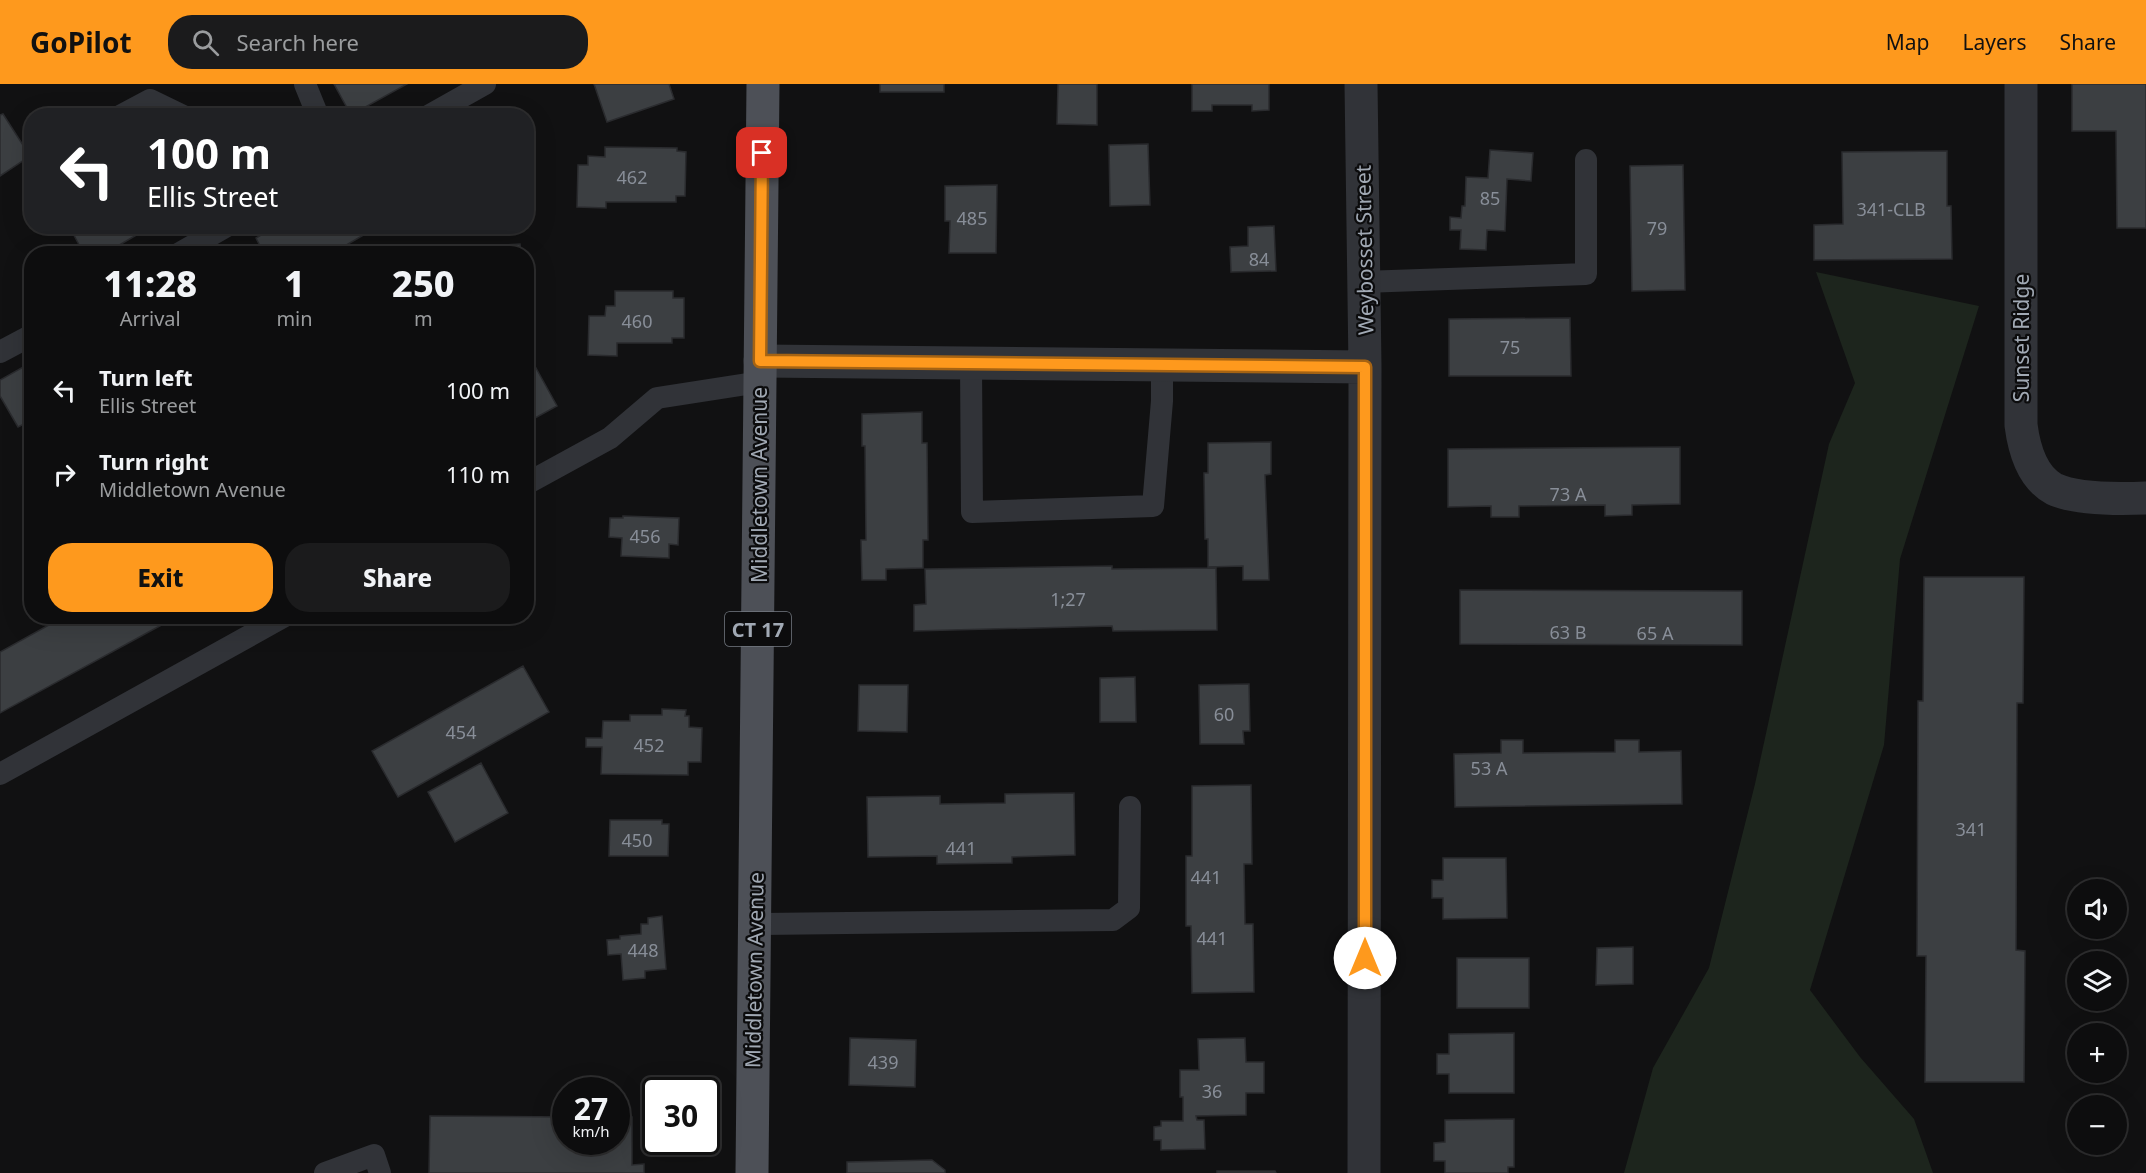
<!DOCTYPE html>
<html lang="en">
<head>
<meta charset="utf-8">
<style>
  :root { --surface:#0d0d0e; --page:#1b1b1c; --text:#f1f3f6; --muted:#9a9c9e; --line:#2d2d2e; --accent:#fe991d }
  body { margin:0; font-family:"Noto Sans",sans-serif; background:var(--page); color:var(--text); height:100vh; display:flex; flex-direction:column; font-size:22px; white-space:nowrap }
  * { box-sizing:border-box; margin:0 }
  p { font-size:20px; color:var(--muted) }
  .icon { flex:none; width:33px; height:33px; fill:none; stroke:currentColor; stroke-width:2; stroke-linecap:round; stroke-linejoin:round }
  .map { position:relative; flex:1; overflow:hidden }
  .sheet { position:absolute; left:24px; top:162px; width:510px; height:378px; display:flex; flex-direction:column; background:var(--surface); border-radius:24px; box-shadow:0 6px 24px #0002,0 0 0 2px var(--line) }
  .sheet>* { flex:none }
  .banner { position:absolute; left:24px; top:24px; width:510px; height:126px; border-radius:24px; box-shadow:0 6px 24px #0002,0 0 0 2px var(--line); background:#202124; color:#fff; overflow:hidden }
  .buttons { position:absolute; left:2067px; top:795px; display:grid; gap:12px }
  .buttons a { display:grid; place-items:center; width:60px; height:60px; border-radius:50%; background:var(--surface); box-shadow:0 6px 24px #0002,0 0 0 2px var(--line); font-size:30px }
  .speed { position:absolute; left:552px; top:993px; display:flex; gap:12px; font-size:30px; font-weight:700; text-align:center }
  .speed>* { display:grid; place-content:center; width:78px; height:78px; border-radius:50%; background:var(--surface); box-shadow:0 6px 24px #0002,0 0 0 2px var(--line); line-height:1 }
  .speed small { font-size:15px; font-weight:400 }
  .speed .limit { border:3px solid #111; border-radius:9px; background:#fff; color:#111 }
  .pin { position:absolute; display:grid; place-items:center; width:51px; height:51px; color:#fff; margin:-26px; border-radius:12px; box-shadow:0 3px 9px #0006 }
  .me { position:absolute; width:66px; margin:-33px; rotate:0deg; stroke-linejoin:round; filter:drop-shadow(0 0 4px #0008) }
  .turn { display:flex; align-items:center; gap:21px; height:126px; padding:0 24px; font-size:27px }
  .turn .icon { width:78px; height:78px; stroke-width:2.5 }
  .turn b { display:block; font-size:42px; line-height:51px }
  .eta { display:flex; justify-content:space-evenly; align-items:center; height:102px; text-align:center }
  .eta b { font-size:36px; font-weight:800; line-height:42px }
  .action { display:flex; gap:12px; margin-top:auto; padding:12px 24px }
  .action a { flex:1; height:69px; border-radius:24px; background:var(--accent); color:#111; font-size:24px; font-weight:800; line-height:69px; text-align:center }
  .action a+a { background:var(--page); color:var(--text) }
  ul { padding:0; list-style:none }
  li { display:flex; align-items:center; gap:18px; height:84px; padding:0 24px }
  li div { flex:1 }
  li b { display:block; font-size:22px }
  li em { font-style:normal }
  header { display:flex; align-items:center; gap:36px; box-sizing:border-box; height:84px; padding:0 30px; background:var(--accent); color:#111 }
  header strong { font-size:28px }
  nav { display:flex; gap:33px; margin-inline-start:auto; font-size:21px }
  .search { width:420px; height:54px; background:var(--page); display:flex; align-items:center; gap:15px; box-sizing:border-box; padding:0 21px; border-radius:24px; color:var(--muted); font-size:22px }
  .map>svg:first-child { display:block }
  .green { fill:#1d251d }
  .building { fill:#3c3f42; stroke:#2a2b2e; stroke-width:1.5 }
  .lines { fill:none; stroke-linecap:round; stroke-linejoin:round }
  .lane { stroke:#313338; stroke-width:22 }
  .street { stroke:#313338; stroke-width:33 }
  .primary { stroke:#4d5057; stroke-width:33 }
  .route-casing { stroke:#a56313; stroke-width:15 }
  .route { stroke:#fe991d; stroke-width:10 }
  .labels { text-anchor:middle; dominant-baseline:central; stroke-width:4.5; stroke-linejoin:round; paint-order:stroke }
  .number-label { font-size:18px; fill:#888e98 }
  .shield { fill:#0c0c0d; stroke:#747a82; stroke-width:1.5 }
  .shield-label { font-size:20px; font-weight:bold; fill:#a1a9b4 }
  .street-label { font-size:21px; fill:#a1a9b4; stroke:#0c0c0d }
</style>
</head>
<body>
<header>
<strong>GoPilot</strong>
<div class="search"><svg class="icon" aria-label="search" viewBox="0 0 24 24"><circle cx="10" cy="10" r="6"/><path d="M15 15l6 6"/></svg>Search here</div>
<nav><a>Map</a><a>Layers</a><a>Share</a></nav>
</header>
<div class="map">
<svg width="2146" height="1089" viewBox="0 0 2146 1089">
  <rect width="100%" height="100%" fill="#111112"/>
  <path class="green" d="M1816 188 1979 222 1900 475 1884 661 1810 906 1860 973 1914 1035 1933 1089H1624L1653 984 1709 884 1755 700 1829 360 1855 299Z"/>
  <path class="building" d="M334 0H407L351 31Z
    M594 0H669L674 15 607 38Z
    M880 0H944V8H880Z
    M1058 0H1097V41L1057 40Z
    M1192 0H1269V26L1252 27V21H1212V27H1192Z
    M2072 0H2146V144H2117L2116 47H2072Z
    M3 30 30 72 0 92V31Z
    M1148 60 1150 121 1110 122 1109 61Z
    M605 63 677 64V67L686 68 685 112H676V118H606V124L577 123 578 81H588V72L605 73Z
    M1490 66 1533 69 1531 97 1507 95 1505 147 1487 146 1486 166 1460 165 1461 146H1450V133L1461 134 1462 122H1465L1466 93 1488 94Z
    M1947 67V122H1951L1952 175 1814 176V141L1843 140 1842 68Z
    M1683 81 1685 206 1632 207 1630 82Z
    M997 101 996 169H949L950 137H945V102Z
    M69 142H152L104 170H84Z
    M276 142H379L331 170H264L256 154Z
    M1274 142 1276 187 1231 188 1230 163 1248 162V143Z
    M520 160 521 170H449V165Z
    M615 207H673V214H684V254H672V259H617V272L588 271 589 232H605L606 222H615Z
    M1570 234 1571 292H1449V235Z
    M531 275 557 322 526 339V278Z
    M32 278V336L18 343 0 312V296Z
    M922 328V359H927L928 456H923V484L886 485V496H862L861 456H866L865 362H862V330Z
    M1271 358V390L1265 391 1269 496H1243V482L1208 483V455H1205L1204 389H1208V359Z
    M1680 363V420L1632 421V431L1605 432V421L1519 422V433H1491V422L1448 423V365Z
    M623 432 679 434 678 461 669 460V474L621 472 622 454 609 453 610 434H623Z
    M1112 482V485L1216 484 1217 546 1113 547 1112 542 914 547V521L926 520 925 485Z
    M1924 493H2024L2023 619H2017L2016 866 2025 867 2024 998H1925L1926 872H1917L1918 617H1923Z
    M1460 506 1742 507V561L1460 560Z
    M65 532H178L0 629V568Z
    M523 582 549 628 398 713 372 667Z
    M1135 593 1136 638H1100V594Z
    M1249 600 1250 647H1243L1244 660H1200L1199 601Z
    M859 601H908L907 648 858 647Z
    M662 625 686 626 685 632H689V643L702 644 701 678H688V691L601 690 602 663H586V654H602L603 637H630V631H662Z
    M1501 656H1523V669L1615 668V656H1639V668L1681 667 1682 720 1455 723 1454 670 1501 669Z
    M481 679 508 729 455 758 428 708Z
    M1251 701 1252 780H1244L1245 840H1253L1254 908 1192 909 1191 842H1186V772H1192V702Z
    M1074 709 1075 771 1012 773V779L937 780V772L868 773 867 713 940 712V720L1005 719V710Z
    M610 736H662V740H669L668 772H609Z
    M1443 774H1506L1507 834 1443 835V814H1432V796H1443Z
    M662 832 666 885 645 887V894L623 896 621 870 608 871 607 856 620 855V852L641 850V840H648V834Z
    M1633 863V900L1596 901 1597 864Z
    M1457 874H1529V924H1457Z
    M1514 949V1009H1449V990H1437V970H1449V950Z
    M850 954 916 956 915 1003 849 1001Z
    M1245 954 1246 978H1264V1009H1246V1031L1196 1032 1197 1036H1204L1205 1065 1161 1066V1056H1154V1043L1161 1042V1037H1183V1013H1180V986H1199L1198 955Z
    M430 1032 566 1033V1058H616V1033H632V1081L644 1080V1089H429Z
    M1514 1035V1083H1508V1089H1445V1077H1434V1059L1445 1058V1036Z
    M932 1076 945 1086V1089H847V1078Z
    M1217 1087H1275L1276 1089H1217Z"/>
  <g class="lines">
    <path class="lane" d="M305 0 318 32
      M120 32 150 16 183 32
      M428 32 485 0
      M178 170 227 142
      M1363 198 1586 190V76
      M0 268 32 251
      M971 279 972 428 1153 422 1162 317V281
      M526 400 610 354 657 314 760 298
      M0 690 285 532
      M755 840 1113 836 1129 824 1130 723
      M325 1089 374 1071 380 1089"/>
    <path class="street" d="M1361 0 1365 283 1364 1089
      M2021 0V341C2024 364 2032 393 2054 405 2077 416 2121 415 2146 414
      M760 277 1365 283"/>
    <path class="primary" d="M752 1089 763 0"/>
  </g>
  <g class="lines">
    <defs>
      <path id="route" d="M762 69 760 277 1365 283V874"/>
    </defs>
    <use href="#route" class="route-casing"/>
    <use href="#route" class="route"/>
  </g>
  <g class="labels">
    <g class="number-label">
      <text x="632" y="93">462</text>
      <text x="1490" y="114">85</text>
      <text x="1891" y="125">341-CLB</text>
      <text x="972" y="134">485</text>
      <text x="1657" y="144">79</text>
      <text x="1259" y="175">84</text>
      <text x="637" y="237">460</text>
      <text x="1510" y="263">75</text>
      <text x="1568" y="410">73 A</text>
      <text x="645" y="452">456</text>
      <text x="1068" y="515">1;27</text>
      <text x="1568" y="548">63 B</text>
      <text x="1655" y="549">65 A</text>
      <text x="1224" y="630">60</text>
      <text x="461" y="648">454</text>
      <text x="649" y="661">452</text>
      <text x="1489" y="684">53 A</text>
      <text x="1971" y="745">341</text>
      <text x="637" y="756">450</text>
      <text x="961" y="764">441</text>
      <text x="1206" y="793">441</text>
      <text x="1212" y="854">441</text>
      <text x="643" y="866">448</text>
      <text x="883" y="978">439</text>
      <text x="1212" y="1007">36</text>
    </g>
    <rect class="shield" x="725" y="528" width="66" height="34" rx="4.5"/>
    <g class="shield-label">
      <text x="758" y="545">CT 17</text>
    </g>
    <g class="street-label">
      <text transform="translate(1364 166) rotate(-91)">Weybosset Street</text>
      <text transform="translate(2021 254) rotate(-90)">Sunset Ridge</text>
      <text transform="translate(759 401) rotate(-90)">Middletown Avenue</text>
      <text transform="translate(754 886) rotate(-89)">Middletown Avenue</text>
    </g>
  </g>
</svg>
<div class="buttons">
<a><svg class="icon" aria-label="sound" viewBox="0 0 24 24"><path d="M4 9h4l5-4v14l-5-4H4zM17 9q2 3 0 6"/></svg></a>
<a><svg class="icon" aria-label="layers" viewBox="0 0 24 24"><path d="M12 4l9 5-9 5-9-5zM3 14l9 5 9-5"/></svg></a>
<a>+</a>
<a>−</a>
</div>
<div class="speed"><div>27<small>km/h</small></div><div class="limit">30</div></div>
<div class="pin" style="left:762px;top:69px;background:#d93025"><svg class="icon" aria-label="arrive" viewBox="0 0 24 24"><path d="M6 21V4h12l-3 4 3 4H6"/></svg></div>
<svg class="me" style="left:1365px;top:874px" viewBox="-20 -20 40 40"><circle r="19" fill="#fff"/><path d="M0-13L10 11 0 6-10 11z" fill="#fe991d"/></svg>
<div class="banner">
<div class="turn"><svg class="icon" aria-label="left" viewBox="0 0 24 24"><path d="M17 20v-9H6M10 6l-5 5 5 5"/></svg><div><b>100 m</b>Ellis Street</div></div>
</div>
<section class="sheet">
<div class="eta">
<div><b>11:28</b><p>Arrival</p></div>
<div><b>1</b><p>min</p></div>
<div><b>250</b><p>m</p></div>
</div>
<ul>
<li><svg class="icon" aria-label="left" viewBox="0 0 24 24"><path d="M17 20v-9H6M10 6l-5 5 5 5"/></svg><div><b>Turn left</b><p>Ellis Street</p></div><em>100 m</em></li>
<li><svg class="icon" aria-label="right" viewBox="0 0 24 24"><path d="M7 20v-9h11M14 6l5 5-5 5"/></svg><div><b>Turn right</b><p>Middletown Avenue</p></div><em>110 m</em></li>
</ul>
<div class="action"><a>Exit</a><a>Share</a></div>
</section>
</div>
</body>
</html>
